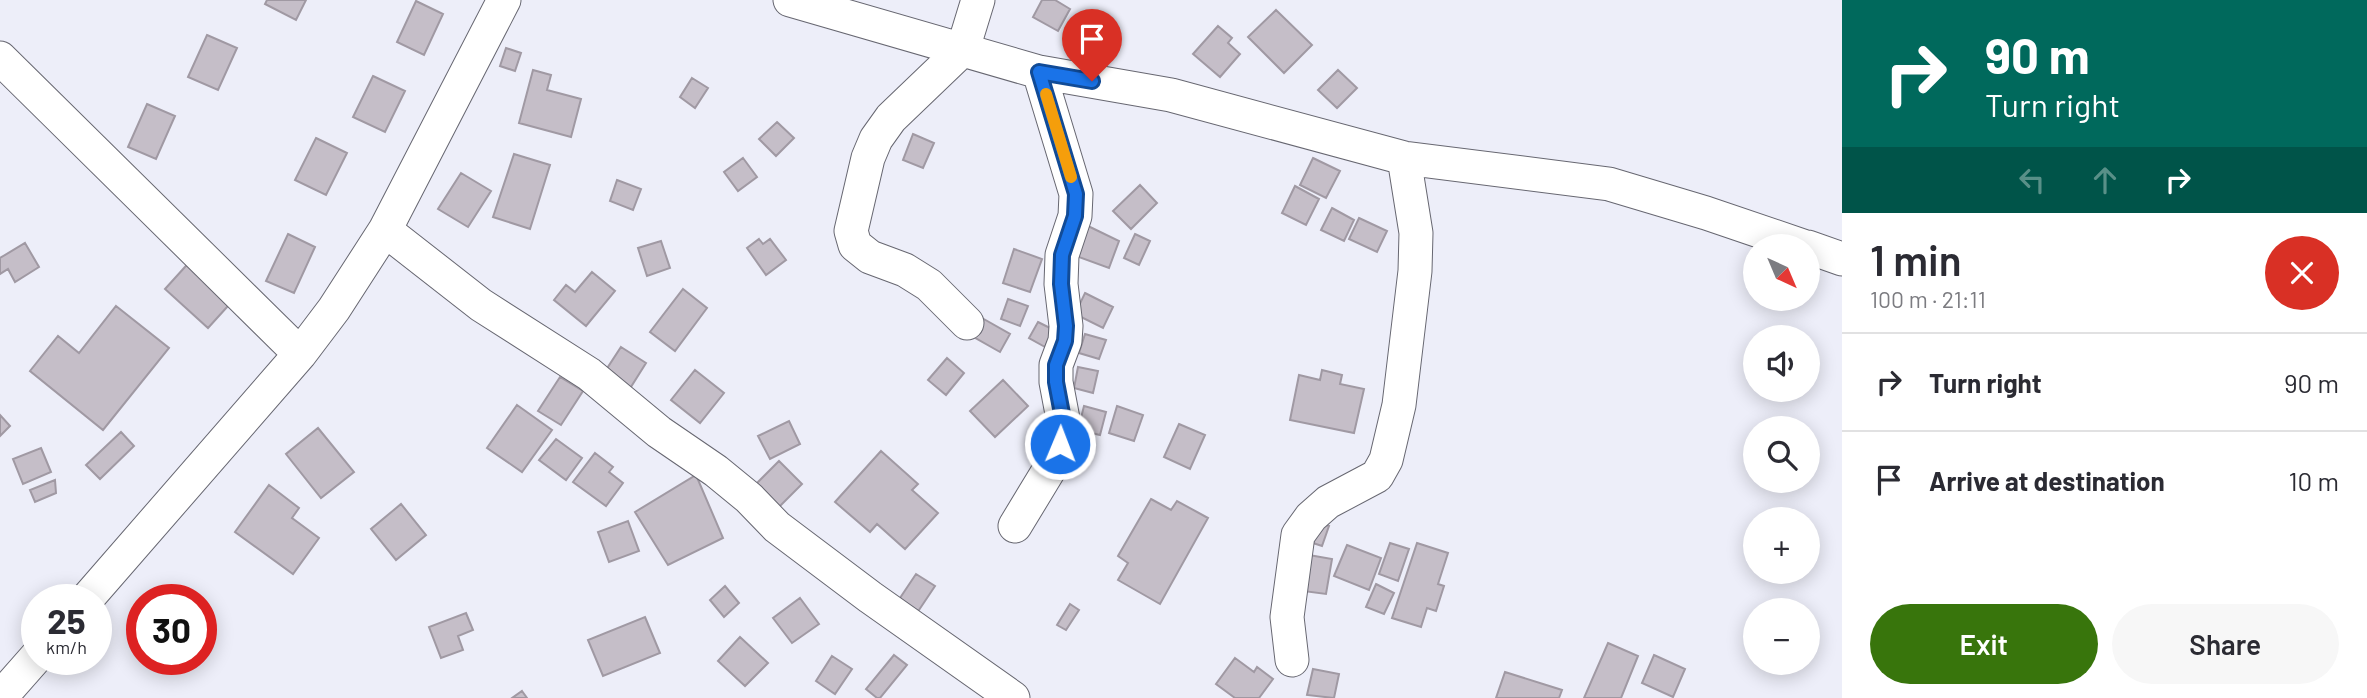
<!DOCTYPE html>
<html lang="en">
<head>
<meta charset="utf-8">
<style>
  :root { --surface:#fff; --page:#f7f7f7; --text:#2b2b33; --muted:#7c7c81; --line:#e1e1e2; --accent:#38750c }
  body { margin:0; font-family:Barlow,sans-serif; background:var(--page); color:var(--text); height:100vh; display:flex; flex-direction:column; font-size:26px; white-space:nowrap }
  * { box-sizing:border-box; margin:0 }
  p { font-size:23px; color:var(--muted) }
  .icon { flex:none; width:38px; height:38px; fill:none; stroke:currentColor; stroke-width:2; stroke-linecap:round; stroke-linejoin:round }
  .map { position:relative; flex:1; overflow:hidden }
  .panel { display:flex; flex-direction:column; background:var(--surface); width:525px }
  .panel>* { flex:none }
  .hud { background:#00695c; color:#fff; overflow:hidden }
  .needle { width:46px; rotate:136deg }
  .tools { position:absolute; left:1743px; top:234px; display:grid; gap:14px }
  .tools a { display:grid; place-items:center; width:77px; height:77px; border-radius:50%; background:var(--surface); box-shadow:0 4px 18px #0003; font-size:35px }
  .speed { position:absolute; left:21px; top:584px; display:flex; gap:14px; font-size:35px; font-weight:700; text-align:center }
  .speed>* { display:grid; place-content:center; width:91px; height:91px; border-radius:50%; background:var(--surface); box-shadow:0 4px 18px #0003; line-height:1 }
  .speed small { font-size:18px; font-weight:400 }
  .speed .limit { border:10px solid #d22; background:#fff; color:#111 }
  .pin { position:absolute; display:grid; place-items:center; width:60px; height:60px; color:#fff; margin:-72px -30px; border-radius:50% 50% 50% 0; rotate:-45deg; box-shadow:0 0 7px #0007 }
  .pin .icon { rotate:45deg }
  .me { position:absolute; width:77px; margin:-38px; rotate:1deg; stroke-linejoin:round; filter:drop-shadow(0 0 5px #0008) }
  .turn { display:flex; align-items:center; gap:24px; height:147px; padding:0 28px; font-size:32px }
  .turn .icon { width:91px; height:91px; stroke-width:2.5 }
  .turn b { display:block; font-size:49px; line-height:60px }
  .lanes { display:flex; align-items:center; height:66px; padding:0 28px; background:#0003; justify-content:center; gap:35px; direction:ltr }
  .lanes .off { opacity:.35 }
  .round { display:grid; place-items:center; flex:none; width:74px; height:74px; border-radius:37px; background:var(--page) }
  .headline { display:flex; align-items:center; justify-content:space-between; height:119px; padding:0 28px }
  h1 { font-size:42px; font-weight:600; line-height:52px }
  .button { display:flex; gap:14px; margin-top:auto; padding:14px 28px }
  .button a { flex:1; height:80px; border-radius:42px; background:var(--accent); color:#fff; font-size:28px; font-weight:600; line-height:80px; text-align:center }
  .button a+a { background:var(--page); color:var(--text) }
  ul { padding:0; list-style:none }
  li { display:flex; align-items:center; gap:21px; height:98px; padding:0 28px; border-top:2px solid var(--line) }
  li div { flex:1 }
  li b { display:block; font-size:26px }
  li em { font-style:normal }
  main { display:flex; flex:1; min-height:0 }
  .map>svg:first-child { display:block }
  .building { fill:#c5bec8; stroke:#a099a3; stroke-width:2 }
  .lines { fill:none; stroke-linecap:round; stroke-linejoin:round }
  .minor-casing { stroke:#676771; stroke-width:35 }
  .minor { stroke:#fff; stroke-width:33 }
  .route-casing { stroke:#114b97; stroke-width:18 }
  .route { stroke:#1a73e8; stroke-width:12 }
  .slow { stroke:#f59e0b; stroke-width:12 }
</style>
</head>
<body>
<main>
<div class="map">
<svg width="1842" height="698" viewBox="0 0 1842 698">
  <rect width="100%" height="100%" fill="#edeef9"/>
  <path class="building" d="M267 0H306L296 20 265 4Z
    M1042 0H1055L1070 9 1058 31 1033 17Z
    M416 1 443 14 424 55 397 42Z
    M1276 10 1312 45 1284 73 1248 37Z
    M1218 26 1232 38 1228 43 1240 54 1220 77 1193 54Z
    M207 35 237 48 218 90 188 77Z
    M506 48 521 53 515 71 500 66Z
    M533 70 551 75 547 90 581 99 571 137 519 123Z
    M1338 70 1357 88 1337 108 1318 90Z
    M373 76 405 91 385 132 353 117Z
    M692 78 708 88 695 108 680 97Z
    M147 104 175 116 156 159 128 147Z
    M777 122 794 138 776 156 759 139Z
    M913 134 934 143 923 168 903 160Z
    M316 138 347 153 326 195 295 180Z
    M514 154 550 165 530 229 493 217Z
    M743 158 757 177 738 191 724 172Z
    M1313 158 1340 171 1326 198 1300 185Z
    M461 173 491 191 468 227 438 209Z
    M617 180 641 189 633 210 610 201Z
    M1140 185 1157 203 1131 229 1113 211Z
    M1295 186 1319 199 1306 225 1282 213Z
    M1332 208 1354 220 1344 241 1321 230Z
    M1359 218 1387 231 1377 252 1349 239Z
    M1088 226 1119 241 1109 268 1076 256Z
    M288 234 315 247 294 293 266 281Z
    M1135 234 1150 241 1139 265 1124 258Z
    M759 239 763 244 770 239 786 260 766 275 747 248Z
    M661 241 670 268 647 276 638 248Z
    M25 243 39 267 15 282 8 269 0 274V258Z
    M1014 249 1042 259 1030 292 1003 283Z
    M194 257 237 296 208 328 165 289Z
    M592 272 615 291 586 326 554 300 566 285 575 292Z
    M683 289 707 308 675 351 650 332Z
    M1085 293 1113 307 1103 328 1075 314Z
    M1008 299 1028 306 1020 326 1001 319Z
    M116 306 169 348 103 430 30 371 58 336 79 353Z
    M982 318 1010 334 1000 352 972 336Z
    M1038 322 1054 330 1045 347 1029 338Z
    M1085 334 1106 340 1099 359 1079 353Z
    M621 347 646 363 629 390 604 373Z
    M947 358 964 373 946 395 928 380Z
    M1078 367 1098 371 1093 393 1074 388Z
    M695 370 724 393 700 423 671 400Z
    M1322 370 1342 375 1340 384 1364 389 1354 433 1290 420 1299 375 1320 380Z
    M560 377 583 391 561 425 538 411Z
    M1003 380 1028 406 995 437 970 411Z
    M517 405 552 430 522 472 487 448Z
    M1084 406 1106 412 1100 435 1078 430Z
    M1117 406 1143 415 1134 441 1109 433Z
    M0 415 10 426 0 436Z
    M789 421 800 444 770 459 758 436Z
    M1179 424 1205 435 1190 469 1164 457Z
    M318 428 354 472 321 498 286 454Z
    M121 432 134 446 100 479 86 465Z
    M556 439 582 458 566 480 539 460Z
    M41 448 51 472 23 484 13 459Z
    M881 451 918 484 912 490 938 513 905 549 877 524 870 532 835 502Z
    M595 453 613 467 609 472 623 483 606 506 573 482Z
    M779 461 802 484 774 512 751 489Z
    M696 475 723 538 668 565 635 512Z
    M55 480 56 493 35 502 30 490Z
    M269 485 299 508 292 518 319 538 293 574 235 532Z
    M1151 499 1171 510 1177 501 1208 518 1160 604 1118 580 1128 563 1118 556Z
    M401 504 426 535 396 560 371 529Z
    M628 521 639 551 609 562 598 532Z
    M1316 522 1329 526 1322 546 1310 542Z
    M1390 543 1409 549 1398 581 1379 574Z
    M1417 543 1448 553 1438 584 1444 586 1436 611 1427 608 1421 627 1392 618Z
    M1347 545 1381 558 1369 590 1334 576Z
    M1309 555 1332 559 1326 594 1303 591Z
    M916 574 935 586 917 613 898 601Z
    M1376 584 1394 593 1384 614 1366 607Z
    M725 586 739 603 724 617 710 600Z
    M800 598 819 624 792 643 773 618Z
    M1070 604 1079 610 1066 630 1057 625Z
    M466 613 473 630 458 636 463 650 441 658 429 627Z
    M645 617 660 653 603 676 588 640Z
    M740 637 768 663 745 686 718 661Z
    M1608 643 1638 656 1621 698H1584Z
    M894 655 907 665 880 698H877L866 689Z
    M1654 655 1685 669 1673 697 1642 683Z
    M832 656 852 669 835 694 816 681Z
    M1235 658 1254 672 1257 667 1273 679 1259 698H1235L1216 684Z
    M1313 669 1339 674 1334 698 1307 695Z
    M1505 672 1562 690 1559 698H1496Z
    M522 691 527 698H512Z"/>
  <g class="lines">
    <defs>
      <path id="minor" d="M790 0 1039 72 1171 95 1404 158 1609 184 1706 213 1806 247
        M0 58 300 354
        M385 230 481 305 589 374 659 432 716 471 749 498 777 527 870 597 1013 698
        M1808 247 1842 259
        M967 323 929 285 905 270 870 257 855 245 851 231 868 158 876 139 891 118 963 49 978 0
        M1015 526 1052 465 1060 444 1063 419 1056 382V365L1065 341 1066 326 1061 284 1062 255 1075 216 1076 194 1039 72
        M86 600 300 354 334 309 385 230 504 0
        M1292 660 1287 617 1298 535 1311 517 1328 502 1377 476 1386 460 1399 405 1415 271 1416 233 1404 158
        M0 698 37 656"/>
    </defs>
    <use href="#minor" class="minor-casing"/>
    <use href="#minor" class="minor"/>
  </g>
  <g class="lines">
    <defs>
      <path id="route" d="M1060 444 1063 419 1056 382V365L1065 341 1066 326 1061 284 1062 255 1075 216 1076 194 1039 72 1092 81"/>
    </defs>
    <use href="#route" class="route-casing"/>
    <use href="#route" class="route"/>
    <path class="slow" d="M1046 94 1071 177"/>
  </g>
</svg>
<div class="tools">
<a><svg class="needle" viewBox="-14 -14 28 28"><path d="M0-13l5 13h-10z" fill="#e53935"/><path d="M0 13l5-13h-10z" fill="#7c7c81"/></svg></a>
<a><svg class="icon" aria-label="sound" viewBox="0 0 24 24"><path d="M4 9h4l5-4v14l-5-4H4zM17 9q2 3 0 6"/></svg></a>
<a><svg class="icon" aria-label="search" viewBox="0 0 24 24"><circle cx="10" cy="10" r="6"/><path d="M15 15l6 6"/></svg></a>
<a>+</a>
<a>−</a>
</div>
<div class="speed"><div>25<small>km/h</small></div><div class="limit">30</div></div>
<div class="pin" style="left:1092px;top:81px;background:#d93025"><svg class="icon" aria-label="arrive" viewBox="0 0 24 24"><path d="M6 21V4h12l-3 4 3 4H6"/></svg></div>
<svg class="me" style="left:1060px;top:444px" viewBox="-20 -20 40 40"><circle r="17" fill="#1a73e8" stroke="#fff" stroke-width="3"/><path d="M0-11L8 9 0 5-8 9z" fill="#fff"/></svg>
</div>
<section class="panel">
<div class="hud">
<div class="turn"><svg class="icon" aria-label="right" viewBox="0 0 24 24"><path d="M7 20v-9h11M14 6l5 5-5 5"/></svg><div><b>90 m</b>Turn right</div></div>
<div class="lanes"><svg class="icon off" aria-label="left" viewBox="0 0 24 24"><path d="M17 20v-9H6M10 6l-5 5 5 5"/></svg><svg class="icon off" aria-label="ahead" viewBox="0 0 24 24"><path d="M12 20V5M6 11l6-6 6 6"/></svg><svg class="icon" aria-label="right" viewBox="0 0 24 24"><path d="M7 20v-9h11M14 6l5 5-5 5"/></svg></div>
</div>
<div class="headline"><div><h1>1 min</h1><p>100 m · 21:11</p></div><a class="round" style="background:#d93025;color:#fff"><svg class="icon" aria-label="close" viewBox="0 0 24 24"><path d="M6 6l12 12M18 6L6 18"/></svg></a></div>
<ul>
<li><svg class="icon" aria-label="right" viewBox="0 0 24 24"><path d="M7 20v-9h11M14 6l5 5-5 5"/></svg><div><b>Turn right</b></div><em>90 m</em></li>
<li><svg class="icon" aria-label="arrive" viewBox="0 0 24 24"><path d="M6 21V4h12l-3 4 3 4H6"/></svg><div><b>Arrive at destination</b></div><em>10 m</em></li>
</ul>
<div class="button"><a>Exit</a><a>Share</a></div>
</section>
</main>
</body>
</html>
